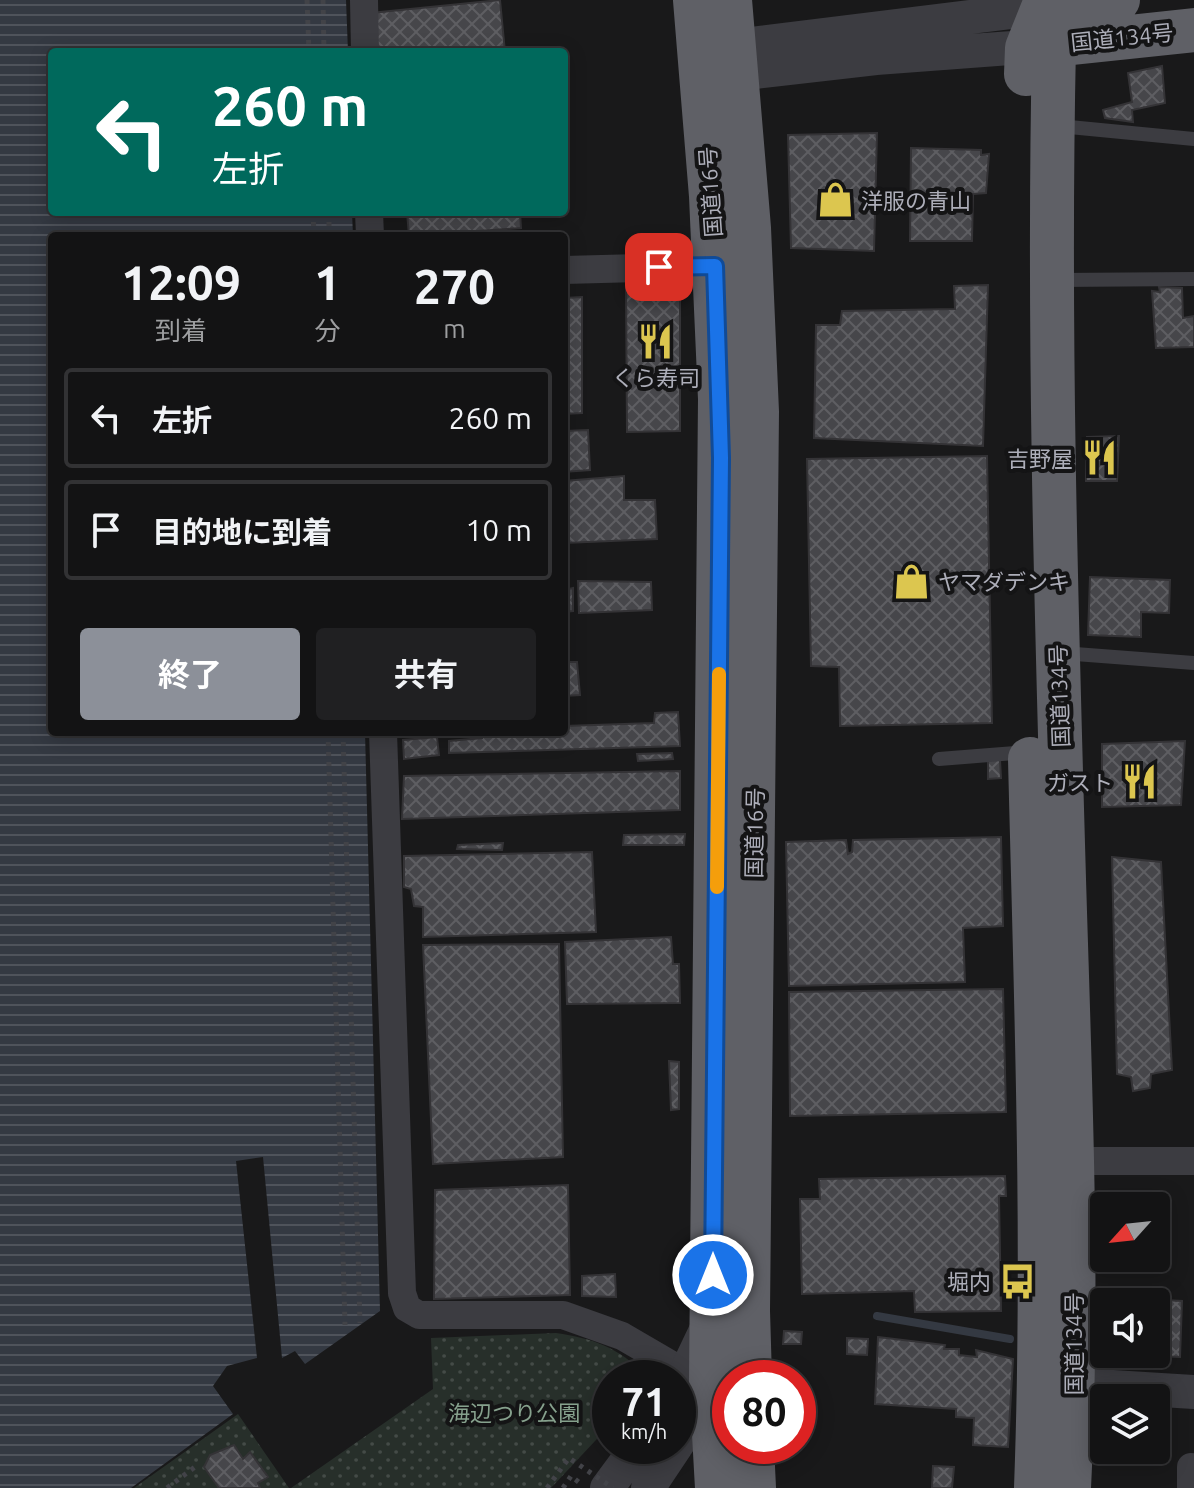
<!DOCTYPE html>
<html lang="ja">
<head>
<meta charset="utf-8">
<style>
  :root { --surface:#131314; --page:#202022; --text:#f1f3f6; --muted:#9d9ea0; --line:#323234; --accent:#8c9099 }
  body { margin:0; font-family:Ubuntu,"Noto Sans JP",sans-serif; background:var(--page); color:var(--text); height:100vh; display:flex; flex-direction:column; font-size:30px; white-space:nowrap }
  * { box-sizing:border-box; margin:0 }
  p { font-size:26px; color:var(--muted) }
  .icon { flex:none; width:44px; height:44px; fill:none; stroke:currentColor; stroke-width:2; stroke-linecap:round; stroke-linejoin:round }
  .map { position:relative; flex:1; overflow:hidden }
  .sheet { position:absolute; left:48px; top:232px; width:520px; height:504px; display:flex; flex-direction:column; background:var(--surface); border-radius:8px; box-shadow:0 4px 20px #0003,0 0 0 2px var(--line) }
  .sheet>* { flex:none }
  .guide { position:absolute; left:48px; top:48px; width:520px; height:168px; border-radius:8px; box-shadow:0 4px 20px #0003,0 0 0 2px var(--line); background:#00695c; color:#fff; overflow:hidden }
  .needle { width:52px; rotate:243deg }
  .controls { position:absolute; left:1090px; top:1192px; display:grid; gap:16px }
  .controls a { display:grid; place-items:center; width:80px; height:80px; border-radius:8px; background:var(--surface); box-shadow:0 4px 20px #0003,0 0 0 2px var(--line); font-size:40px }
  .speed { position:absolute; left:592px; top:1360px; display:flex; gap:16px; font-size:40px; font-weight:700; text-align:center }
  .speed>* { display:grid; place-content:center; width:104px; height:104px; border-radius:50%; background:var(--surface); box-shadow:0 4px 20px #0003,0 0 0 2px var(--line); line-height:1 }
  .speed small { font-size:20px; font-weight:400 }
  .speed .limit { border:12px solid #d22; background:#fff; color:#111 }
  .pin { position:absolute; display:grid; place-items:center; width:68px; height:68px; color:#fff; margin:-34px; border-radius:16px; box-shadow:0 4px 12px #0006 }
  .me { position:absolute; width:88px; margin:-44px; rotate:0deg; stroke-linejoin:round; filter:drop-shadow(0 0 6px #0008) }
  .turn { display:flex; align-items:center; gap:28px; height:168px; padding:0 32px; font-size:36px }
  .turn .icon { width:104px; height:104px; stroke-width:2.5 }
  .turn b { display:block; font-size:56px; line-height:68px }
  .eta { display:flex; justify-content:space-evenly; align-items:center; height:136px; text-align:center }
  .eta b { font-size:48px; font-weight:700; line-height:56px }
  .primary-button { display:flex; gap:16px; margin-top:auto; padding:16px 32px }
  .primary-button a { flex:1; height:92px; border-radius:8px; background:var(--accent); color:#fff; font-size:32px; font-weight:700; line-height:92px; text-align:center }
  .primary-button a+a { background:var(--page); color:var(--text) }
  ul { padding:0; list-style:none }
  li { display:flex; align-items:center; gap:24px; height:100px; margin:0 16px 12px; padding:0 16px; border:4px solid var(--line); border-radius:8px }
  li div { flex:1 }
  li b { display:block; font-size:30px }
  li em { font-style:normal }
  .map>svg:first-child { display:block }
  .park { fill:url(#park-dots) }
  .water { fill:url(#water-rules) }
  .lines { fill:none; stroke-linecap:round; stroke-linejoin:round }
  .stream { stroke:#343942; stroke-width:8 }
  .building { fill:url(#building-cross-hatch); stroke:#343336; stroke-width:2 }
  .path { stroke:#424348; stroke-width:5; stroke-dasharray:4 6; stroke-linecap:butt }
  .service { stroke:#3c3c41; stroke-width:14 }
  .minor { stroke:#3c3c41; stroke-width:28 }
  .tertiary { stroke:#3c3c41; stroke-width:34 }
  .trunk { stroke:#5f6066; stroke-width:44 }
  .path-bridge { stroke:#424348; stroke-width:5; stroke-dasharray:4 6; stroke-linecap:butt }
  .route-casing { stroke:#114b97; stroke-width:20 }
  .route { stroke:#1a73e8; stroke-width:14 }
  .slow { stroke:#f59e0b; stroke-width:14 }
  .labels { text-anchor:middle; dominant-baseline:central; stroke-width:8; stroke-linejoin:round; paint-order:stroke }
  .street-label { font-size:22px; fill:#adaeb9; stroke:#141415 }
  .poi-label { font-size:22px; fill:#adaeb9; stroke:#141415; text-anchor:end }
  .park-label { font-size:22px; fill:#86a18d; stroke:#141415 }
</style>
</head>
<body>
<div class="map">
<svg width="1194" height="1488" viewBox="0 0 1194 1488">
  <defs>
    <pattern id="park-dots" width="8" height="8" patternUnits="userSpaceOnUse" patternTransform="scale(2)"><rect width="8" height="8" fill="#272f2a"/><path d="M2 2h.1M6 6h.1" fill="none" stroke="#444b47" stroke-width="1.8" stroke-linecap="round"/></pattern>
    <pattern id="water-rules" width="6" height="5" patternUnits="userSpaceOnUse" patternTransform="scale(2)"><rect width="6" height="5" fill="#343942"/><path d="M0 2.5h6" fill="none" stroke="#4f535b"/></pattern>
    <pattern id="building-cross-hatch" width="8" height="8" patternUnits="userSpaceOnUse" patternTransform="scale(2)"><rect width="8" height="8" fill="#46464a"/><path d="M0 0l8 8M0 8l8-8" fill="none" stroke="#5e5e62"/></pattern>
  </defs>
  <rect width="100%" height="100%" fill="#19191a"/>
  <path class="park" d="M556 1333C592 1338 620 1348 645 1375L610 1378V1425L551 1488H291L433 1389 431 1338Z
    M238 1414 289 1488H134Z"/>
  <path class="water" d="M0 0H346L348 52H52V212H352L353 236H52V732H365L380 1311 305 1364 295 1351 282 1358 263 1157 236 1161 257 1358 227 1366 213 1386 233 1414 131 1488H0Z"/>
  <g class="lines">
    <path class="stream" d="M877 1316 1010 1339"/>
  </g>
  <path class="building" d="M500 0 505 52H376L371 13Z
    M1162 66 1165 103 1132 110 1133 122 1105 118 1103 110 1132 102 1128 73Z
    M877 133 874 251 791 248 788 135Z
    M911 148 981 150V155L989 154 986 193 973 194 972 241H910Z
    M407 212H520L521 228 409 236Z
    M626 285H680V431L627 432Z
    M988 285 983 446 814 438 816 325H840L842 311 955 309 954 286Z
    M1159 287 1182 288 1183 318 1194 316V347L1156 348 1152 291 1160 292Z
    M582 297V413L564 414V298Z
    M588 430 590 470 564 472V431Z
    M1119 436 1117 481H1086L1087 437Z
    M987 456 992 723 840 726 839 667 811 666 807 459Z
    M624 476V500H655L657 539 565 543 564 481Z
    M1090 577 1170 580 1169 613 1141 612V637L1088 635Z
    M578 581 651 582 652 610 579 613Z
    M573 588V611L564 612V590Z
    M564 650 565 662H577L580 695 564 696Z
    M678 712 680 746 449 753V741L482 738V732H564V726L654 723 655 713Z
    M437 737 439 755 404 759 403 740Z
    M1185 741 1181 805 1102 807V744Z
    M672 753 673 759 638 761 637 754Z
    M988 759 1000 760 1001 778 988 779Z
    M680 771V810L402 819 404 776Z
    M685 834 684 845H623L624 835Z
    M1001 837 1003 926 963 928 965 982 789 986 786 842 846 840 848 854 852 852 853 840Z
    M503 843 502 850 457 849 458 845Z
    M592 852 596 932 423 937V907L414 906 411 889 404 887V856Z
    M1112 857 1161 862 1172 1070 1151 1074 1150 1088 1133 1091 1131 1077 1117 1074Z
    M671 937 673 964H679L680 1003 567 1004 565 942Z
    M559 944 563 1157 433 1164 423 945Z
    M1003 989 1006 1112 790 1116 789 992Z
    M669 1061 679 1062V1109L671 1110Z
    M1005 1176 1006 1196H999L1001 1311 915 1312 914 1291 802 1294 800 1199H820L819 1179Z
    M568 1185 570 1295 434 1299 435 1190Z
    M615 1274 616 1297 582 1296V1276Z
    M1108 1297 1182 1301 1180 1357 1109 1354H1156V1302H1108Z
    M784 1331 802 1332 801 1344H783Z
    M878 1337 945 1345 944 1349H959V1355L977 1357 976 1350 1013 1359 1008 1447 973 1445 974 1418 956 1417V1409L875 1404Z
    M847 1338 868 1339 867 1355 847 1354Z
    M234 1445 243 1459 250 1452 268 1477 258 1483 260 1488H219L204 1467 210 1455Z
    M933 1466 954 1467 952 1488H932Z"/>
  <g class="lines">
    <path class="path" d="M307 0 309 52
      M323 0 324 52
      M313 212 314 236
      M329 212V236
      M328 732 345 1325
      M343 732 360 1323
      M167 1488 199 1464
      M563 1488 571 1476 581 1484"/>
    <path class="service" d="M1059 126 1194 139
      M1058 280 1194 279
      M1062 653 1194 663
      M939 759 1028 752"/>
    <path class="minor" d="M364 0 365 52
      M369 212 370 236
      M564 270 715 266
      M383 732 402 1293 407 1308 419 1315H563L622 1336 701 1382
      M1073 1161H1194
      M1191 1488V1467"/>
    <path class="tertiary" d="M712 59 734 46 1043 8
      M714 68 738 74 876 58 1051 45
      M1048 1383 1194 1392
      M678 1389 707 1328
      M678 1443 712 1378
      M607 1488 638 1446
      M648 1488 676 1446"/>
    <path class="trunk" d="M695 0 711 196 720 399 711 1380 717 1488
      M730 0 749 228 757 412 748 1311 750 1378
      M1026 74 1027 48 1043 8 1118 0
      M1030 759C1036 1002 1045 1245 1036 1488
      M752 1446 754 1488
      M1069 1488C1079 1285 1070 1082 1064 879 1056 601 1048 323 1054 45L1194 30"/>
    <path class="path-bridge" d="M547 1488 569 1458 613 1488"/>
  </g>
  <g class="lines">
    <defs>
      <path id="route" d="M659 267 715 266 721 458 713 1275"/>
    </defs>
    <use href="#route" class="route-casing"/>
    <use href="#route" class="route"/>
    <path class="slow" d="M717 887 719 674"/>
  </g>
  <defs>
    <symbol id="shop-bare" viewBox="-9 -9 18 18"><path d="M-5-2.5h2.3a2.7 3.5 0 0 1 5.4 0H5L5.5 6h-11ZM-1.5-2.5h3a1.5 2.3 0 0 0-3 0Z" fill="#dcc64f" stroke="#141415" stroke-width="2.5" paint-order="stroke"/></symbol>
    <symbol id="restaurant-bare" viewBox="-9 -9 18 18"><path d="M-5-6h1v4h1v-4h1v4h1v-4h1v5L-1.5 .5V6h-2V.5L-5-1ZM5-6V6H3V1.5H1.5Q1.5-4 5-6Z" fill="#dcc64f" stroke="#141415" stroke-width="2.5" paint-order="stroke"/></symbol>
    <symbol id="bus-bare" viewBox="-9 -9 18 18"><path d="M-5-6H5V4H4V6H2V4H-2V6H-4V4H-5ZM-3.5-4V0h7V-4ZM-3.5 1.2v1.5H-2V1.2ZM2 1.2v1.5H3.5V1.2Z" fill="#dcc64f" stroke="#141415" stroke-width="2.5" paint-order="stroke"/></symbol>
  </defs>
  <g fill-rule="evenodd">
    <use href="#shop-bare" x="810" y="174" width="51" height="51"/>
    <use href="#restaurant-bare" x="630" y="316" width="51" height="51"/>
    <use href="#restaurant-bare" x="1074" y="432" width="51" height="51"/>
    <use href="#shop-bare" x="886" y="556" width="51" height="51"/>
    <use href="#restaurant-bare" x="1114" y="756" width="51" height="51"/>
    <use href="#bus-bare" x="992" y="1256" width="51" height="51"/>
  </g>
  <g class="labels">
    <g class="street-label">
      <text transform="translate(1122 37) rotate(-6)">国道134号</text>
      <text transform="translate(710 192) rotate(-94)">国道16号</text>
      <text transform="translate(1059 696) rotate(-92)">国道134号</text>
      <text transform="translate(754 833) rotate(-89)">国道16号</text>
      <text transform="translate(1073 1344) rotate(-90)">国道134号</text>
    </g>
    <g class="poi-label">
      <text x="861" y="200" text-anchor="start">洋服の青山</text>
      <text x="656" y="377" text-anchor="middle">くら寿司</text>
      <text x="1073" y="458">吉野屋</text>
      <text x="938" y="581" text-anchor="start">ヤマダデンキ</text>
      <text x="1113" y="782">ガスト</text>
      <text x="991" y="1281">堀内</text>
    </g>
    <g class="park-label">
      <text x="514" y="1412">海辺つり公園</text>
    </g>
  </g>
</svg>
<div class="controls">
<a><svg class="needle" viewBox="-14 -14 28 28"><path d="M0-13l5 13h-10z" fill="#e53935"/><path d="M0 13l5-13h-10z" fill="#9d9ea0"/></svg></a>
<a><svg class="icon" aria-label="sound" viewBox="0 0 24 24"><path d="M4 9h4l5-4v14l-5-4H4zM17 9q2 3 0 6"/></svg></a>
<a><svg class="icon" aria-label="layers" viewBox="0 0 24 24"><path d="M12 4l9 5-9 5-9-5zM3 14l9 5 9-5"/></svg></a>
</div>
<div class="speed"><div>71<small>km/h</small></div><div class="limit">80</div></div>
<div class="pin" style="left:659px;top:267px;background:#d93025"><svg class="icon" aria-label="arrive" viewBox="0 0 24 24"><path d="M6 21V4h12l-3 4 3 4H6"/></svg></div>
<svg class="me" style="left:713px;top:1275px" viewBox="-20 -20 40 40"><circle r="17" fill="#1a73e8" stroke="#fff" stroke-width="3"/><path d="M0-11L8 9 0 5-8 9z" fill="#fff"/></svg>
<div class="guide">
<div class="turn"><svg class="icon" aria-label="left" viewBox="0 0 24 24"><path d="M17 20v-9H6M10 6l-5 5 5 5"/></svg><div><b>260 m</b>左折</div></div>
</div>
<section class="sheet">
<div class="eta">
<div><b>12:09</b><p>到着</p></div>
<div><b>1</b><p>分</p></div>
<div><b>270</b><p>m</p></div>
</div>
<ul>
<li><svg class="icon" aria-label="left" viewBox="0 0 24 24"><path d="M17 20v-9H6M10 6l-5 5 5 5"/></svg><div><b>左折</b></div><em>260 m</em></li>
<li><svg class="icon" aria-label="arrive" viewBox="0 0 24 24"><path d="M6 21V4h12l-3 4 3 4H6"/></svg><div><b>目的地に到着</b></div><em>10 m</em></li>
</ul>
<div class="primary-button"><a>終了</a><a>共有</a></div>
</section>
</div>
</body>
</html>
